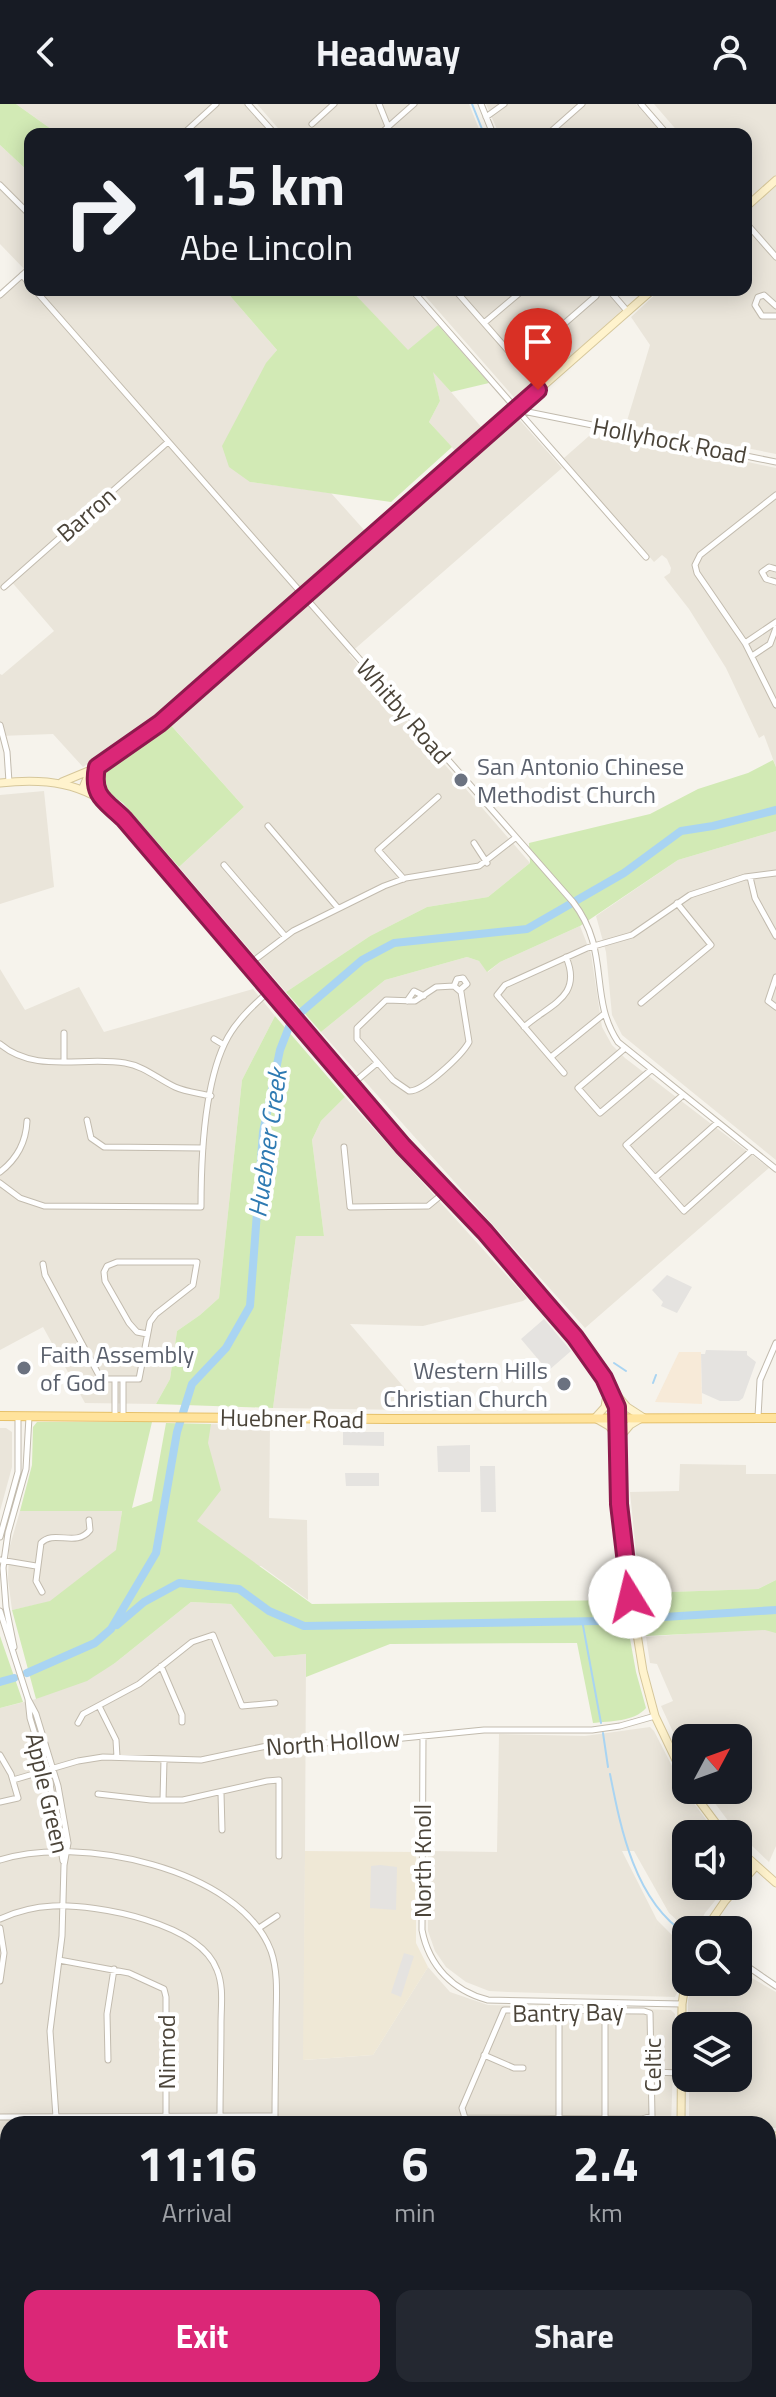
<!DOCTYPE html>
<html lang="en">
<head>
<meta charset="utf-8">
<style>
  :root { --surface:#171b24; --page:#242831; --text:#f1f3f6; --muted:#9ea1a6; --accent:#db2777 }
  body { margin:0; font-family:"Titillium Web",sans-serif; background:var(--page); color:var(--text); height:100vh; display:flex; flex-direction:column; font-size:30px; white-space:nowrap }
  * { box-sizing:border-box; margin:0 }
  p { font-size:26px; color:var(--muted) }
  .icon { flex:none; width:44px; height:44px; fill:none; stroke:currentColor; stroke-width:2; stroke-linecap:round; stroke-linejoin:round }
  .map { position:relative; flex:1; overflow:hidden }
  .sheet { position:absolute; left:0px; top:2012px; width:776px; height:282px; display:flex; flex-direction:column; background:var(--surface); border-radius:24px 24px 0 0; box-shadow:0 4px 20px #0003 }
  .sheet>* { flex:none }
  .guide { position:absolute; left:24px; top:24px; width:728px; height:168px; border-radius:16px; box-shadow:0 4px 20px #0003; background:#171b24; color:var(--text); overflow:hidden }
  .needle { width:52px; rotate:49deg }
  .fabs { position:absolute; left:672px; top:1620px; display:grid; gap:16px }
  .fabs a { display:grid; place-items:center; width:80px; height:80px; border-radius:16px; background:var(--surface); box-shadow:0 4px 20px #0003; font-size:40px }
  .pin { position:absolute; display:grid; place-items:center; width:68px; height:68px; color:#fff; margin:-82px -34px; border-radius:50% 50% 50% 0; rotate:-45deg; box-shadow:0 0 8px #0007 }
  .pin .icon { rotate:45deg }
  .me { position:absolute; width:88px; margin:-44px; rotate:351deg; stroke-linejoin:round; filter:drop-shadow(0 0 6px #0008) }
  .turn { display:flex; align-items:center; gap:28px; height:168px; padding:0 24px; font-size:36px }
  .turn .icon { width:104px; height:104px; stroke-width:2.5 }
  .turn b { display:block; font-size:56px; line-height:68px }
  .eta { display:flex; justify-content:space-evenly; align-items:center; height:136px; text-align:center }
  .eta b { font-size:48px; font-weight:700; line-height:56px }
  .primary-button { display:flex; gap:16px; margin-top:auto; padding:16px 24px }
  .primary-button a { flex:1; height:92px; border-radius:16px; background:var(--accent); color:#fff; font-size:32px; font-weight:700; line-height:92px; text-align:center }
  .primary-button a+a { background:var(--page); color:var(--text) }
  header { display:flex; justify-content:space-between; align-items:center; height:104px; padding:0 24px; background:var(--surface); font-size:36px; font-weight:700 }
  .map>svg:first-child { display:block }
  .residential { fill:#eae5da }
  .commercial { fill:#f7ead8 }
  .education { fill:#efe8d6 }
  .green { fill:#d2eab5 }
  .parking { fill:#e5e3e0 }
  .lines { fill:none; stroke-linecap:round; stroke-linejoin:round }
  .stream { stroke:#a9d4f2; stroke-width:2 }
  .river { stroke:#a9d4f2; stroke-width:8 }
  .street-casing { stroke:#c2bbae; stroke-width:7 }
  .secondary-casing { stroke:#d6c79b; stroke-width:9 }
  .primary-casing { stroke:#e6c16a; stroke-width:10 }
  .street { stroke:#fff; stroke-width:5 }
  .secondary { stroke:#fff3cd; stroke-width:7 }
  .primary { stroke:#ffe39c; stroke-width:8 }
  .route-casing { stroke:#8e194d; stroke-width:20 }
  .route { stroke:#db2777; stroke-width:14 }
  .worship-dot { fill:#6b7280; stroke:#fff; stroke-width:3 }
  .labels { text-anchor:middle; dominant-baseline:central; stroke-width:8; stroke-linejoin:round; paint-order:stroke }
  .street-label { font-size:24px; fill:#4b4439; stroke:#fff }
  .worship-label { font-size:24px; fill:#5b616d; stroke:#fff; text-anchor:start }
  .water-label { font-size:26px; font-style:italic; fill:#2e7ab2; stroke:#fff }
</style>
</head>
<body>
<header><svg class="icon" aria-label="back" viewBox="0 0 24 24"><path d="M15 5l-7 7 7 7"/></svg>Headway<svg class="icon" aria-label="person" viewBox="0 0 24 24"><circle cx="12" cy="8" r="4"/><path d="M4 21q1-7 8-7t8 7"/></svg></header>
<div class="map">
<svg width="776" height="2293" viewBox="0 0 776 2293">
  <rect width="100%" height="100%" fill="#f6f3ec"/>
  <path class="residential" d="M16 0H244L270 30H58Z
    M257 0H469L481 30H283Z
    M486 0H636L663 30H499Z
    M654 0H776V350L626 320 650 241 631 213 660 186H746V30H680Z
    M0 41 30 69V186H225L277 246 266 260 250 378 331 389 374 437 517 313 562 364 349 550 530 759 488 793 427 803 370 832 286 888 179 763 244 703 162 611 83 663 53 630 0 632V570L2 571 54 527 10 476 0 484V194L28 169 0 140Z
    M351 186H407L438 221 408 247Z
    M420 186H604L622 206 519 299Z
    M432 266 483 325 457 349 429 318 440 297Z
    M597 325 776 364V663L764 631 759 634 726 564 689 505 664 473 670 469 671 464 667 455 662 451 654 458 564 354Z
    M44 687 54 783 0 800V691Z
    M776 727V1056L622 931 612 911 606 848 596 812 678 756Z
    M580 822 591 850 602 923 612 941 625 954 769 1064 585 1224 321 928 385 876 467 853 479 857 488 868 500 858Z
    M0 865 25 906 79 883 104 928 253 885 275 912 242 976 219 1194 200 1211 177 1227 170 1275 156 1300 85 1299 43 1223 0 1246Z
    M345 993 527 1194 523 1197 423 1222 350 1220 408 1288V1306L273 1304 296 1132H324L312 1036 321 1017Z
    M200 1320 270 1321 269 1414 307 1416 308 1496 261 1462H163Z
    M0 1324H6L12 1328V1363L0 1407Z
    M680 1360 746 1361V1370H776V1476L758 1485 640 1489 630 1388 679 1387Z
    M122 1406 117 1446 53 1497 12 1506 8 1475 9 1445 20 1407Z
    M191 1498 231 1500 274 1553 306 1550 304 1956 373 1951 428 1863 450 1888 488 1901 671 1906 675 1910 671 2020H8V2039H0V1604L36 1595 115 1559Z
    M776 1523V1742L769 1758 735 1726 705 1686H738V1634H686V1656L661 1602 673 1597 657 1560 650 1559 646 1533Z
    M650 1623 654 1627 686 1689 717 1730H686V1782H727L705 1809 696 1826H688L669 1809 634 1747H622L657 1816 674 1833 686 1841V1855L679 1885 675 1893 508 1888 489 1887 466 1878 446 1863 435 1847 428 1827V1747L497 1748 499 1630 585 1632Z
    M738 1866 776 1888V2024H768V2020H689V1974H738V1922H688V1896L693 1878H738Z
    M0 2047H8V2286H482V2293H0Z"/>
  <path class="commercial" d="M679 1248H701L702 1300 655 1298Z"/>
  <path class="education" d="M305 1747 416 1748V1839L428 1863 373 1951 303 1956Z"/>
  <path class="green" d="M0 0H16L58 30H30V69L0 41Z
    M225 186H331L334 189 338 186H351L408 246 438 221 489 279 451 288 433 268 440 297 429 318 452 343 391 398 250 378 229 363 222 342 266 259 277 246Z
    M168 618 244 703 179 763 123 699 102 684 98 672 99 668Z
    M773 656 776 663V727L678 756 580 822 500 858 487 868 479 857 467 853 385 876 321 928 286 888 370 832 427 803 488 793 530 759 529 739 650 710 698 685 748 669Z
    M275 912 345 993 321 1017 312 1036 324 1132H296L273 1304 156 1300 170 1275 177 1227 200 1211 219 1194 242 976Z
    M37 1318H152L132 1404 152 1397 166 1319 211 1320 208 1339 221 1386 197 1417 312 1500 623 1496 636 1568 646 1604C634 1618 610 1617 593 1619L577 1539 390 1540 306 1573V1550L274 1553 231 1500 191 1498 115 1559 87 1577 36 1595 12 1506 50 1497 116 1446 122 1407H20L32 1361 33 1323Z
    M776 1476V1529L765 1526 646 1532 640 1489 758 1485Z
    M0 1532 23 1598 0 1604Z
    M768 2036H776V2125L768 2120Z"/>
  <path class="parking" d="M667 1171 692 1183 677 1209 661 1202 663 1198 652 1186Z
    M544 1215 571 1247 548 1267 521 1235Z
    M706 1246 747 1247V1251L756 1258 743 1294 739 1297H720L702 1289 701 1250H705Z
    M343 1328H384V1342L343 1341Z
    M470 1341V1368H438L437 1342Z
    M480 1362H495L496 1408H481Z
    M345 1369H379V1382H346Z
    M380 1761 397 1763 396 1806 370 1804 371 1762Z
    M404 1849 414 1852 401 1893 391 1889Z"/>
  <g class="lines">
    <path class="stream" d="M472 0 484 30
      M614 1259 626 1267
      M653 1279 656 1271
      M582 1516 601 1619
      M603 1629 608 1663
      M610 1670C621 1726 635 1797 686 1830
      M311 2293 312 2286"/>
    <path class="river" d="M117 1521 144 1498 179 1479 239 1485 269 1507 304 1522 600 1517 776 1506
      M27 1569 95 1539 111 1525 156 1449 177 1328 192 1280 226 1244 250 1202 263 1028 280 946 289 923 299 910 362 856 394 839 527 825 624 769 681 727 713 722 776 706
      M0 1578 14 1574"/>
    <defs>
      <path id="street" d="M248 0 275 30
        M379 0 391 30
        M481 0 493 30
        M641 0 667 30
        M486 13 504 0
        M312 20 334 0
        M183 30 216 0
        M380 30 414 0
        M548 30 582 0
        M0 81 30 111
        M746 119 776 153
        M22 171 30 180
        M35 186 573 798C611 847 588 893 618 938L776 1065
        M412 186 646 453
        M455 186 519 259 596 192
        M609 186 628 208
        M0 191 30 164
        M776 202 764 191 758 193 755 201 762 212H776
        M484 219 523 186
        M518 306 776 358
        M776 391 700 451 695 461 697 469 745 539 776 601
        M776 465 769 463 762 468 766 475 776 478
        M4 483 168 338
        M745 539 776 518
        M752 552 770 540 776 524
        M0 621 7 648 9 678
        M268 722 338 804
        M474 739 487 759
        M224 761 285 832
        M750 773 755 794 776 832
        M404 775 378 746 438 693
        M248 861 293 827 384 782 406 774 479 762 515 734
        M776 873 768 897 776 903
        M454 882 461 888 469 938C462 951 423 988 409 987L393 976 357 935V924L386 896 415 897 436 883 454 882 457 875 463 874 467 880 460 886
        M407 897 414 887 424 892
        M641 899 711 841 677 799
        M524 923C550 900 583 893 566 853
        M214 935 224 941
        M0 940C35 970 83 952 125 959 144 962 158 975 175 983 186 988 199 989 211 992
        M624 945 578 984 600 1009 651 966
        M551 953 604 910
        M64 957V929
        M564 969 497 891 505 881 587 844 632 831 690 791 745 773 776 769
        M351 981 377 959
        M683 991 626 1041 684 1107 752 1046
        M87 1016 91 1034 104 1043 203 1044
        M344 1043 350 1103 428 1102 445 1088
        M0 1068C17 1055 26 1039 27 1017
        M655 1074 717 1019
        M0 1079 20 1094 44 1102 201 1103C201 1054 204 976 228 933 238 915 254 901 269 887
        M43 1160 45 1171 101 1275H139L150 1218 156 1210 193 1181 197 1158H117L107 1162 104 1168 105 1177 129 1219 137 1228 147 1230
        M115 1275V1312
        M123 1275V1312
        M758 1313 760 1276 776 1239
        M0 1433 18 1368V1313
        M0 1456 36 1462
        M42 1488 36 1477 41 1439C54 1425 76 1444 90 1426L89 1416
        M0 1507 28 1595 30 1614 50 1680 63 1757
        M14 1543 6 1503 3 1464 8 1429 26 1365 29 1313
        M161 1562 182 1611V1618
        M28 1595 36 1610 58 1682 68 1739 64 1761 62 1832 50 1927 56 2013
        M99 1602 116 1636 117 1653
        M78 1619 83 1610 139 1580 192 1538 213 1531 242 1602 275 1599
        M423 1632 422 1826C429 1862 453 1887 488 1896L682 1900
        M0 1651 11 1670 18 1694 0 1698
        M13 1676 78 1657 103 1653 201 1656 276 1640 363 1638 484 1626H592L620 1622 655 1612
        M221 1689 222 1726
        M98 1690 151 1696H183L267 1677 279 1676V1752
        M163 1696 164 1656
        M0 1756C77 1731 239 1763 271 1847 279 1870 276 1896 276 1920 276 1950 275 1981 275 2012L0 2013
        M0 1815C17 1807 34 1803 53 1802 97 1800 200 1819 217 1866 224 1883 221 1902 221 1920 221 1951 220 1981 220 2012
        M0 1824 4 1849 0 1877
        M259 1824 277 1812
        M59 1856 129 1869 164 1885 166 1893V2012
        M738 1856 776 1882
        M504 1906 644 1907 650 1909 652 2012 642 2015 465 2014 462 2004Z
        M559 1906V2015
        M605 1906V2016
        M484 1951 514 1964H523
        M108 1956 107 1910 114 1865
        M652 1968 681 1969
        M0 2080H8
        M768 2127 776 2132
        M0 2171 8 2178
        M0 2253 8 2260
        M38 2286 46 2293
        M85 2286V2293
        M160 2293V2286"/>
      <path id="secondary" d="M746 103 776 76
        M96 665 95 683 102 695
        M62 678 91 666
        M0 679C44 674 85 678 118 709L403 1042 485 1128 543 1196 604 1274 617 1303 621 1431 643 1567 655 1612 686 1677
        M82 686 88 672 97 663 160 619 652 186
        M608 1284 605 1303 595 1314 609 1322 619 1334 630 1321 640 1315
        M615 1289 627 1303 644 1314
        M691 1686 724 1730
        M738 1745 776 1779
        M705 1826 725 1797 756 1762
        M681 2020 682 1900 686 1874
        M768 2032H776
        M681 2293V2286"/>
      <path id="primary" d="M0 1312 391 1315 776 1314
        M772 2293 776 2289"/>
    </defs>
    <use href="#street" class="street-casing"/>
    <use href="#secondary" class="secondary-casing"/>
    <use href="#primary" class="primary-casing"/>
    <use href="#street" class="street"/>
    <use href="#secondary" class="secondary"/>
    <use href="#primary" class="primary"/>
  </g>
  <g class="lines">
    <defs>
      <path id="route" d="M538 286 160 619 97 663C91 693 106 697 124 715L403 1042 485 1128 543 1196 575 1233 604 1274 617 1303 619 1400 630 1493"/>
    </defs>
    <use href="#route" class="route-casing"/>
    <use href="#route" class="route"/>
  </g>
  <g class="worship-dot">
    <circle cx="461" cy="676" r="8"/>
    <circle cx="24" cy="1264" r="8"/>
    <circle cx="564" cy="1280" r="8"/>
  </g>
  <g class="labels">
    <g class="street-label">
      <text transform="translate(670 336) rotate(11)">Hollyhock Road</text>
      <text transform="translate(86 410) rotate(-41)">Barron</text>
      <text transform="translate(404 607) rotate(49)">Whitby Road</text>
      <text transform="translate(292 1314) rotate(1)">Huebner Road</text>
      <text transform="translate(333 1638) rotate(-4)">North Hollow</text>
      <text transform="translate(48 1689) rotate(77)">Apple Green</text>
      <text transform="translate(422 1757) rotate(-90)">North Knoll</text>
      <text transform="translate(568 1908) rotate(-1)">Bantry Bay</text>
      <text transform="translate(166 1948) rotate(-90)">Nimrod</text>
      <text transform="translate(652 1961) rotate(-90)">Celtic</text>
    </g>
    <g class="worship-label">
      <text x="477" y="662">San Antonio Chinese<tspan x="477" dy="28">Methodist Church</tspan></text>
      <text x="40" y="1250">Faith Assembly<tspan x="40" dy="28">of God</tspan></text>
      <text x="548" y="1266" text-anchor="end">Western Hills<tspan x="548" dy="28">Christian Church</tspan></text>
    </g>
    <g class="water-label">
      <text transform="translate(267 1039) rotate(-82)">Huebner Creek</text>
    </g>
  </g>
</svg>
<div class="fabs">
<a><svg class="needle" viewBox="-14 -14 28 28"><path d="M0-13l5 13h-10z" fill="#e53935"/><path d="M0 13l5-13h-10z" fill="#9ea1a6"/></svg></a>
<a><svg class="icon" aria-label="sound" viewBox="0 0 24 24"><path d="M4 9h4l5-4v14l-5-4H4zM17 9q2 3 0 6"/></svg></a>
<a><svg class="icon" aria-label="search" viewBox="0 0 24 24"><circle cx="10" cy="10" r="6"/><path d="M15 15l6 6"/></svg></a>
<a><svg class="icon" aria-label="layers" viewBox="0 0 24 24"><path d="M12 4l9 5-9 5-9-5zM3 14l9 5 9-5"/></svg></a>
</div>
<div class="pin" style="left:538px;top:286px;background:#d93025"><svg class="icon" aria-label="arrive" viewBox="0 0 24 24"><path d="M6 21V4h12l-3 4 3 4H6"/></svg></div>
<svg class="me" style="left:630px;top:1493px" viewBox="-20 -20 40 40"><circle r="19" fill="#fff"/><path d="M0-13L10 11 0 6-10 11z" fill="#db2777"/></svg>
<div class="guide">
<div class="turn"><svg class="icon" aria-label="right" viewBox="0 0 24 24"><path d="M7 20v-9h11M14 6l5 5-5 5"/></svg><div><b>1.5 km</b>Abe Lincoln</div></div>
</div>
<section class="sheet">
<div class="eta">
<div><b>11:16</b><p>Arrival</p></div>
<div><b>6</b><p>min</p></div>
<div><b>2.4</b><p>km</p></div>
</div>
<div class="primary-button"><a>Exit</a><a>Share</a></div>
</section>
</div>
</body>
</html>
